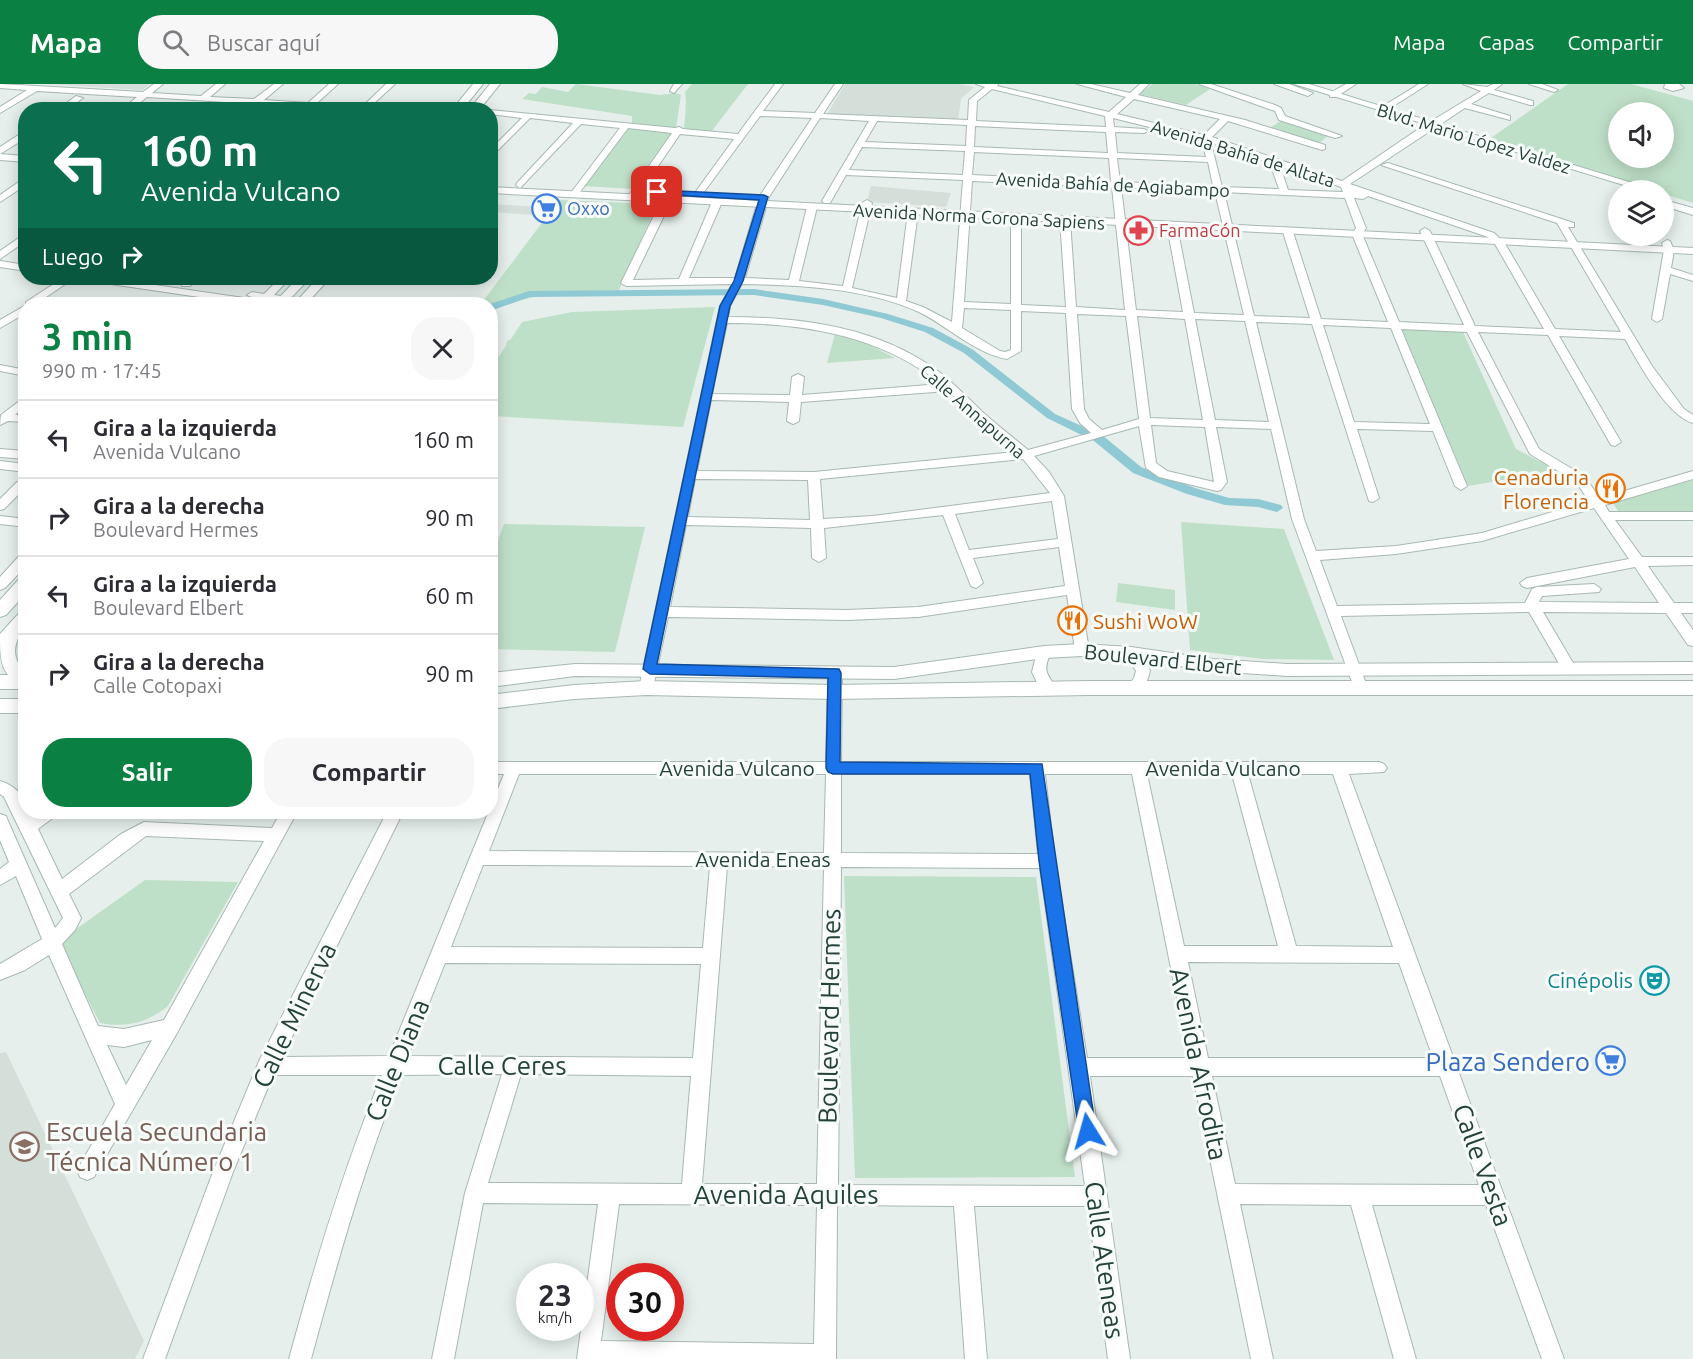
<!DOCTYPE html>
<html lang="es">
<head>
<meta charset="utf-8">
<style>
  :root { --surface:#fff; --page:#f7f7f7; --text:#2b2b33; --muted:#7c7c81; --line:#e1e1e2; --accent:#0b8043 }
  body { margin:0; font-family:Ubuntu,sans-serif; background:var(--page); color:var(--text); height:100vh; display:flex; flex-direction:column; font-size:22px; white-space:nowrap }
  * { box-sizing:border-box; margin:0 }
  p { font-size:20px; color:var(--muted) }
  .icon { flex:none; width:33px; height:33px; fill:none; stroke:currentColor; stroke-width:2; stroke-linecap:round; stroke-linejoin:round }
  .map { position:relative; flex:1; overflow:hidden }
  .drawer { position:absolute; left:18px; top:213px; width:480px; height:522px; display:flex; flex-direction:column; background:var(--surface); border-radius:24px; box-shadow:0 3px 15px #0003 }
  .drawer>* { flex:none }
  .hud { position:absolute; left:18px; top:18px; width:480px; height:183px; border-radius:24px; box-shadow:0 3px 15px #0003; background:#0b6e4f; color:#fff; overflow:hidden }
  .tools { position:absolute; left:1608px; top:18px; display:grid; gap:12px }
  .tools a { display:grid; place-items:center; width:66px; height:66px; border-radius:50%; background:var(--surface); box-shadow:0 3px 15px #0003; font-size:30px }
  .speed { position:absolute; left:516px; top:1179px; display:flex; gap:12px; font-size:30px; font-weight:700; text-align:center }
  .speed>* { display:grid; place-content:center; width:78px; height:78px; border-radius:50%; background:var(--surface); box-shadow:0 3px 15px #0003; line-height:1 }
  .speed small { font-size:15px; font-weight:400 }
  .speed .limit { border:9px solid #d22; background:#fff; color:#111 }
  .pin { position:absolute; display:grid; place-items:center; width:51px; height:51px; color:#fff; margin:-26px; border-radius:12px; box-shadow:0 3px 9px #0006 }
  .me { position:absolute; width:66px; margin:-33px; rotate:352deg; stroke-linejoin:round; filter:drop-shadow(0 0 4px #0008) }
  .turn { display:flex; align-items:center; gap:21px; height:126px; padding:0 24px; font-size:27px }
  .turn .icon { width:78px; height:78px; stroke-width:2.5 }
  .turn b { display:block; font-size:42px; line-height:51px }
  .then { display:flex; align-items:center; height:57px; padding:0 24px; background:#0003; gap:12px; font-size:22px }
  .round { display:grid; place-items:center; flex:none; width:63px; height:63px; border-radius:24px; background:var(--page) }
  .head { display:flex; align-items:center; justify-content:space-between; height:102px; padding:0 24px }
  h1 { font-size:36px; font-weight:700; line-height:45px; color:var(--accent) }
  .cta { display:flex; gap:12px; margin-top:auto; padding:12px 24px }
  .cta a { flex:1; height:69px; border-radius:24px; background:var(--accent); color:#fff; font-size:24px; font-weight:700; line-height:69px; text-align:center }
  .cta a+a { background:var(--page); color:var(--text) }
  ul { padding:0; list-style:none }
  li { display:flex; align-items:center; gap:18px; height:78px; padding:0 24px; border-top:2px solid var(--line) }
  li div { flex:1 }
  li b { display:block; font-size:22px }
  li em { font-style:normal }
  header { display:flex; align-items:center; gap:36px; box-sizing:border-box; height:84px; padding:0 30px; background:var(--accent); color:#fff }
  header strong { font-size:28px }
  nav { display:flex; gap:33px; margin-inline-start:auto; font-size:21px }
  .search { width:420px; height:54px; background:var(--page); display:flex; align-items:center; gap:15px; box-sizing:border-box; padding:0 21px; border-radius:24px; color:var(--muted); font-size:22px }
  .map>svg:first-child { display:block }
  .built { fill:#d4dfda }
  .green { fill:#bfe0c8; fill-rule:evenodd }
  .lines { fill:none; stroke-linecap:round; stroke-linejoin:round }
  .canal { fill:#8ec9d4; fill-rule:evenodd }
  .minor-casing { stroke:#a8b8b2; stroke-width:2 }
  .tertiary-casing { stroke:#a8b8b2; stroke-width:2 }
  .secondary-casing { stroke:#a4bbb3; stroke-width:2 }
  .minor { fill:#fff; fill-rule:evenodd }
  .tertiary { fill:#fff; fill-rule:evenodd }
  .secondary { fill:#fff; fill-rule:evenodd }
  .route { fill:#1a73e8; stroke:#114b97; stroke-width:1.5 }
  .labels { text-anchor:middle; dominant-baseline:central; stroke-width:6; stroke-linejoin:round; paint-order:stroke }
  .far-street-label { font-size:18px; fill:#24423a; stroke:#f7fbf9 }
  .far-shop-label { font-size:18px; fill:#366cbe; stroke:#f7fbf9; text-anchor:start }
  .far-health-label { font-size:18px; fill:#be3a42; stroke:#f7fbf9; text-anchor:start }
  .food-label { font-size:21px; fill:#c56008; stroke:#f7fbf9; text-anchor:end }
  .street-label { font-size:21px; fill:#24423a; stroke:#f7fbf9 }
  .culture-label { font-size:21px; fill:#0d838f; stroke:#f7fbf9; text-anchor:end }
  .near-street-label { font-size:26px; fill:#24423a; stroke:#f7fbf9 }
  .near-shop-label { font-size:26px; fill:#366cbe; stroke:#f7fbf9; text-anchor:end }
  .near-education-label { font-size:26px; fill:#785e54; stroke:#f7fbf9; text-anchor:start }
</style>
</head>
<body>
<header>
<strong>Mapa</strong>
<div class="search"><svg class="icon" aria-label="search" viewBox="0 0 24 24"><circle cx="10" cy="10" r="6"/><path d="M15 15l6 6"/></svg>Buscar aquí</div>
<nav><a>Mapa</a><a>Capas</a><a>Compartir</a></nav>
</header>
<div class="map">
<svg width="1693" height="1275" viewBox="0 0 1693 1275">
  <rect width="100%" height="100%" fill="#e6efeb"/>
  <path class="built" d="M45 0H150L142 6Z
    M845 0H959L974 3 961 15 958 37 827 30Z
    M871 102 951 109 946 123 867 118Z
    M491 120 541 123 535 131 491 128Z
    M6 968 144 1257 135 1275H0V969Z"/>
  <path class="green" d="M576 0 660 11 675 9 681 11 676 44 632 39V32L522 15 529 9 536 10 542 3 568 8Z
    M692 0H748L711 48 684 44C685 34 687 18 685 8Z
    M1153 0H1195L1210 5 1186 21 1139 10Z
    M1568 0H1631L1693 17V119L1664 110V106H1652L1488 56ZM1618 28H1664V74H1618Z
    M1281 37 1328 52 1318 60 1269 44Z
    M630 43 673 47 632 105 584 102Z
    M559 116 657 120 619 206 554 209 491 222 481 220Z
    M715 223 683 343 491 332V284L506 262 507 257 511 255 522 238 572 228Z
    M1402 245 1463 248 1516 365 1558 387 1468 402Z
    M835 250 868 260 895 274 827 279Z
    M1693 396V428H1619L1613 419Z
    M1181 438 1284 445 1334 576 1263 575 1190 566Z
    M504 440 645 443 615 568 491 565V476Z
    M1118 499 1175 506V526L1116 518Z
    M844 792 1036 793 1075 1093 855 1094Z
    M145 796 238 798 168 922C147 939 126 944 100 939L58 858Z"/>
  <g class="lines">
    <path class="canal" d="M754 205 823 215 888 230 933 244 972 265 1055 330 1102 351 1141 383 1195 404 1229 414 1258 415 1281 421 1283 424 1277 428 1258 423 1225 421 1187 410 1133 389 1094 357 1047 334 964 269 925 248 881 234 823 221 754 211 530 213 490 227V220L529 207Z"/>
    <defs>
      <path id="minor" d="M0 0 143 8 154 0H163L152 9 201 12 216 0H225L210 13 254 15 274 0H283L264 16 308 19 329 0H338L317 19 363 22 386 0H395L371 22 395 26 312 24 308 25 304 23 147 13 131 26H121L137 13 37 7 0 29V23L27 6 0 4Z
        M674 0H682L674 9 670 7Z
        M775 0H783L763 27 815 29 835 0H843L823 30 968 36 969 16 985 3 976 0H998L997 2 1109 28 1126 13 1077 0H1091L1130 9 1140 0H1149L1138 11 1245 36 1325 61V65L1322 66 1228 37 1212 53 1342 97 1420 44 1481 7 1463 0 1487 3 1493 0H1502L1494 6 1533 17V21H1530L1489 9 1471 20 1510 32V36L1465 24 1350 100 1494 149 1504 158 1555 245 1621 248 1557 139 1381 81 1388 79 1574 139V143H1568L1652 282 1684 325 1693 331V339C1667 332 1638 278 1625 255L1559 252 1621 358 1615 362 1611 361 1548 251 1478 248 1539 365 1584 392 1600 414 1693 387V395L1605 421 1609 428H1693V436H1615L1642 473H1693V481L1648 482 1674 519H1693V529H1681L1693 546V562L1688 561 1666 529 1543 528 1576 584 1569 589 1564 588 1529 528 1341 532 1368 605 1366 609H1356L1292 435 1271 345 1216 343 1227 398 1221 406 1217 407 1159 393 1146 384 1139 342 1034 372 1049 388 1064 412 1089 566 1087 570H1077L1075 566 1067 511 918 533 847 536 668 533 653 604 651 608H641L639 604 720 222 732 200 626 202 621 199 662 115 667 112 672 115 633 196 679 195 712 118 717 115 722 118 689 194H735L759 113 812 34 760 32 701 112 698 113 694 110 734 55 680 50 635 116 632 117 627 114 672 49 628 44 577 112 574 113 570 110 620 44 581 40 520 104 516 101 517 99 573 39 530 34 490 74V66L522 34 490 30V26L675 44 679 43 683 45 738 50ZM992 5 1105 32 1106 43 976 37 977 17ZM1134 15 1220 35 1204 51 1117 30ZM820 34 869 37 822 117 824 119H830L846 91 963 96 952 238 923 223 906 217 918 128 913 125 908 128 897 214 852 204 872 119 867 116 862 119 843 202 799 197 817 123 812 120 807 123 789 196 745 194 769 113ZM1113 34 1202 56 1206 73 1117 69 1115 48 1144 49 1148 47 1144 45 1114 43ZM877 37 967 41 966 62 865 58ZM975 42 1106 48 1108 69 974 63ZM1211 59 1270 79 1279 105 1222 103ZM862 63 965 67 963 91 849 86ZM974 68 1109 74 1111 98 972 91ZM1117 74 1208 78 1213 102 1120 98ZM1280 82 1341 103 1343 108 1288 106ZM972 97 1112 103 1125 226 1076 223 1070 136 1065 133 1060 136 1066 223 1021 221V134L1016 131 1011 134V220L964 218ZM1121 103 1215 108 1244 231 1194 229 1177 142 1172 139 1167 142 1183 228 1136 226ZM1224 108 1345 114 1356 144 1352 150 1388 238 1321 235 1293 148 1288 145 1283 148 1310 234 1254 232ZM1368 112 1488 153 1495 160 1544 245 1475 242 1430 147 1425 144 1420 147 1464 241 1399 238 1362 150 1366 144 1354 114 1363 115ZM742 200C800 201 866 204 919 228 948 242 974 269 1007 275L1021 267V227L1066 229 1072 325 1080 339 1091 349 1028 366C1014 354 999 343 986 331 965 312 947 291 923 277 865 241 794 233 728 233L730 222ZM964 224 1011 226V266L1005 268 1000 267 962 244ZM1077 230 1126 232 1139 335 1102 346 1089 335 1084 325ZM1137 232 1185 235 1203 336 1150 334ZM1195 235 1245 237 1269 338 1215 336ZM1256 238 1312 240 1369 417 1373 418 1379 414 1357 345 1433 347 1455 402 1461 406 1467 402 1401 245 1467 248 1530 370 1576 398 1589 417 1482 449 1396 462 1316 467 1304 435ZM727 239C803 239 880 251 941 300L802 311 804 293 798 290 792 293 790 311 712 310ZM1323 241 1391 244 1430 340 1354 338ZM948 307 1015 368 814 388 697 387 711 316 789 318 787 337 793 340 799 337 801 318ZM1151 341 1205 343 1214 398 1167 387 1156 379ZM1023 375 1050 409 873 432 823 435 820 395ZM695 395 808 396 810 436 688 433ZM1052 417 1058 455 969 466 955 430ZM1594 424 1629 475 1527 494 1520 499 1522 502 1527 504 1635 483 1659 519 1539 518 1542 512 1599 508 1601 505 1594 500 1537 503 1532 505 1525 519 1337 522 1320 476 1396 470 1482 457ZM943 431 971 502 976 504 983 499 973 474 1059 463 1065 502 918 523 847 526 670 523 686 441 811 444 812 474 819 478 826 474 824 444Z
        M1199 0H1211L1275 21 1281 24 1285 32 1342 52 1335 54 1279 36 1275 27 1269 25Z
        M1346 0H1356L1336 13H1330V9Z
        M1419 0H1428L1384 28 1377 26Z
        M1529 0H1542L1558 6 1554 8Z
        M1665 0H1679L1684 4 1673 7 1664 4Z
        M76 12 83 14 67 26H57Z
        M23 48H26V54L0 70V63Z
        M0 70 26 72V78L0 76Z
        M26 93V101L0 118V111Z
        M26 149V157L0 175V167Z
        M1667 156 1670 157 1674 166 1671 184 1693 191V197L1670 190 1662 235 1657 238 1652 235 1664 166 1662 159Z
        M0 177 26 181V187L0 183Z
        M63 194H74L36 220 26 221V218Z
        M85 194H107L258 216 247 211 252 208 264 210 280 194H290L274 211 302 215 307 218 298 220 269 216V220H247L90 197Z
        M188 194H198L190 202H182L181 200Z
        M26 221V229L0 244V236Z
        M0 281 26 286V292L0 287Z
        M26 312V321L15 331H26V338L8 337 0 341 1 331Z
        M0 365 26 367V375L0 373Z
        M0 377 26 380V388L0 385Z
        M21 397 25 398V404L4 425 0 426V415L17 398Z
        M0 432 26 435V443L0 440Z
        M26 469V482L5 504 0 506V493L21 470Z
        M1044 563 1051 568C1042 588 1047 589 1057 605L1055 609 1050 611 1040 605 1032 588 1037 568Z
        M1131 564 1136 565 1150 586C1148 597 1142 613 1128 609L1126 605 1134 594 1136 587 1124 569Z
        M835 584 842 589 841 678H1379L1384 680 1387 684 1384 688 1349 690 1564 1275H1542L1486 1121H1372L1416 1275H1394L1351 1121 1240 1120 1273 1275H1251L1193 992H1090L1130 1275H1108L1088 1122H974L987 1275H965L954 1122 837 1121 836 1275H577L598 1120 483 1119 454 1275H432L465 1109 502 990 401 991C364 1083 337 1179 311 1275H289C315 1179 344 1083 382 991H273L233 1088 165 1275H143L213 1088 260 975 387 728H403L282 973 389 972 504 690H490V678H826L828 589ZM519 690H826L824 769 489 767ZM841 690H1030L1038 770 841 769ZM1045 690H1132L1189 974H1087L1055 777ZM1147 690H1232L1278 862H1184ZM1248 690H1333L1393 863 1296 862ZM483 781 710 782 703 864 451 863ZM727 782 824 783 817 1100H702ZM841 783 1040 784 1085 1102 838 1101ZM1188 878 1399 879 1433 974H1208ZM445 879 701 880 693 974 408 972ZM521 990 691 992 682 1100 488 1099ZM1212 992H1440L1479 1101 1235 1100ZM619 1120 817 1121 814 1260 601 1257Z
        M0 697C14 701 26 712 26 728H29L31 732 37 728H56L54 733 38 745 62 795 121 750 144 738 272 744 281 728H297L177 949 94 1093 87 1096 80 1093 77 1086 115 1020 49 871 25 886 0 896V880L42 855 16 792 0 801V785L9 778 0 756V730L6 732 8 737 55 844 63 834 4 713 0 710ZM146 752 264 757 164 936 124 945 98 942 62 860 75 846 81 834 69 810ZM152 956 126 1001 107 961 124 963Z"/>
      <path id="tertiary" d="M490 103 1693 164V170L490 109Z
        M1082 560 1131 563 1213 575 1287 580 1693 578V590L1287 592 1213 587 1131 575 1082 572 1044 574 894 595 575 592 490 603V589L575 580 894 583 1044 562Z
        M0 591H26V605H0Z
        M646 597 834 601 1089 597H1693V611H1089L834 615 646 611 574 615 490 625V611L574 601Z
        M0 615H26V629H0Z"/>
      <path id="secondary" d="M473 0H483L462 26H452Z
        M490 0H500L479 26H469Z
        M1274 0H1289L1313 9 1308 12Z
        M1294 0H1309L1655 106H1640Z
        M1664 116 1693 124V131L1664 122Z
        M298 194H310L285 220H273Z
        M318 194H330L306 220H294Z
        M26 493V509L6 531 0 533V516L20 494Z
        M26 526V543C13 557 10 575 26 588V602C0 594 0 575 0 550L20 528Z"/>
    </defs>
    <use href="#minor" class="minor-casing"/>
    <use href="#tertiary" class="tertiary-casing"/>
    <use href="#secondary" class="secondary-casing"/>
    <use href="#minor" class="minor"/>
    <use href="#tertiary" class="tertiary"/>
    <use href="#secondary" class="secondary"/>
  </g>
  <path class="route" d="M657 106 764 111 768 113 743 197 730 222 657 580 839 585 841 589 840 678 1042 680 1096 1047 1094 1053 1088 1056 1081 1053 1079 1047 1039 777 1030 690H833L828 688 826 684 828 594 650 590 643 585 720 222 734 197 759 116 654 110 653 108Z"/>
  <defs>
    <symbol id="supermarket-ring" viewBox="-11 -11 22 22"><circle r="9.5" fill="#f7fbf9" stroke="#3f7fe0" stroke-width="1.5"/><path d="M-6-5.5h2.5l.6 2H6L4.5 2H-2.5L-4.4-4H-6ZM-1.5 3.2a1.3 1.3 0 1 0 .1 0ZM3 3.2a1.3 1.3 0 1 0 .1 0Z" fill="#3f7fe0"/></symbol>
    <symbol id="pharmacy-ring" viewBox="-11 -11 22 22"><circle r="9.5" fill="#f7fbf9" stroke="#e0444e" stroke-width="1.5"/><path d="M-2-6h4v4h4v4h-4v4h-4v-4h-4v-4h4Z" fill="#e0444e"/></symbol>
    <symbol id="restaurant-ring" viewBox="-11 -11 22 22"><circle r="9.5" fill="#f7fbf9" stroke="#e8710a" stroke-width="1.5"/><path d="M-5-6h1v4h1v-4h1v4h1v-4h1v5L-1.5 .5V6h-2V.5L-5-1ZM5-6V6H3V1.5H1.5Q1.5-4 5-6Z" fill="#e8710a"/></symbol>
    <symbol id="theatre-ring" viewBox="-11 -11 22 22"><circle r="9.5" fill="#f7fbf9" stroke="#0f9aa8" stroke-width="1.5"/><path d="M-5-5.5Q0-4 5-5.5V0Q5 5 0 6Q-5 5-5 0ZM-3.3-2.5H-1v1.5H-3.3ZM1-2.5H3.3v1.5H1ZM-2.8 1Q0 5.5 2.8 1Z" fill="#0f9aa8"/></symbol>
    <symbol id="school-ring" viewBox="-11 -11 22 22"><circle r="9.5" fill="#f7fbf9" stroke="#8d6e63" stroke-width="1.5"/><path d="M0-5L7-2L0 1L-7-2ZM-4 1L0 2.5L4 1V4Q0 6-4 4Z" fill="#8d6e63"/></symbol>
  </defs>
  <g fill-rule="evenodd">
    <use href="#supermarket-ring" x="530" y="108" width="33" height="33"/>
    <use href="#pharmacy-ring" x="1122" y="130" width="33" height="33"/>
    <use href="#restaurant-ring" x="1594" y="388" width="33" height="33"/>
    <use href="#restaurant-ring" x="1056" y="520" width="33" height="33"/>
    <use href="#theatre-ring" x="1638" y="880" width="33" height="33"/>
    <use href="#supermarket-ring" x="1594" y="960" width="33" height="33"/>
    <use href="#school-ring" x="8" y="1046" width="33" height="33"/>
  </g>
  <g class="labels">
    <g class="far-street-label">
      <text transform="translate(1474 54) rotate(17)">Blvd. Mario López Valdez</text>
      <text transform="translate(1243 69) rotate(17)">Avenida Bahía de Altata</text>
      <text transform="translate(1113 100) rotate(3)">Avenida Bahía de Agiabampo</text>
      <text transform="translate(979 132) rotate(3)">Avenida Norma Corona Sapiens</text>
      <text transform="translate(973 327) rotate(41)">Calle Annapurna</text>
    </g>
    <g class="far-shop-label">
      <text x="567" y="124">Oxxo</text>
    </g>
    <g class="far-health-label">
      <text x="1159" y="146">FarmaCón</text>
    </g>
    <g class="food-label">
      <text x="1589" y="393">Cenaduria<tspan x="1589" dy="24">Florencia</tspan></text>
      <text x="1093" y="537" text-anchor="start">Sushi WoW</text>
    </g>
    <g class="street-label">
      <text transform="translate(1163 575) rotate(6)">Boulevard Elbert</text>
      <text x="737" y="684">Avenida Vulcano</text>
      <text x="1223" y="684">Avenida Vulcano</text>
      <text x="763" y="775">Avenida Eneas</text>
    </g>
    <g class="culture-label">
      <text x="1633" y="896">Cinépolis</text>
    </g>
    <g class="near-street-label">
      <text transform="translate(294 931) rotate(-64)">Calle Minerva</text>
      <text transform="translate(829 932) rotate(-89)">Boulevard Hermes</text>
      <text transform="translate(397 976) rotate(-68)">Calle Diana</text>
      <text transform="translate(1199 980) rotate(78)">Avenida Afrodita</text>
      <text x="502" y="981">Calle Ceres</text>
      <text transform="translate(1483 1081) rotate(70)">Calle Vesta</text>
      <text x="786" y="1110">Avenida Aquiles</text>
      <text transform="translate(1105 1176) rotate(82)">Calle Ateneas</text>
    </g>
    <g class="near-shop-label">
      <text x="1590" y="977">Plaza Sendero</text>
    </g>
    <g class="near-education-label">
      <text x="46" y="1047">Escuela Secundaria<tspan x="46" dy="30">Técnica Número 1</tspan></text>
    </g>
  </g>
</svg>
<div class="tools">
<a><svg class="icon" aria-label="sound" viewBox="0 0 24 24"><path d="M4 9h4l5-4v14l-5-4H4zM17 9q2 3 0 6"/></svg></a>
<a><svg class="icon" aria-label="layers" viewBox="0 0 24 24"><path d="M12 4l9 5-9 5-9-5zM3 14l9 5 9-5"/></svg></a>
</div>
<div class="speed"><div>23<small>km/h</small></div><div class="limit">30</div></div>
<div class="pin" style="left:657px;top:108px;background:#d93025"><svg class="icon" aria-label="arrive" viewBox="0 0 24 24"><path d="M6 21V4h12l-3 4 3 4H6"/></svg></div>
<svg class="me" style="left:1088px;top:1047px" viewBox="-20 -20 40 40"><path d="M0-17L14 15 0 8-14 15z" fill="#1a73e8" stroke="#fff" stroke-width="4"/></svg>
<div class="hud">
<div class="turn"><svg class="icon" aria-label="left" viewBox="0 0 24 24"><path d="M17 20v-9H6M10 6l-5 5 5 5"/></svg><div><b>160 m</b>Avenida Vulcano</div></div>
<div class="then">Luego<svg class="icon" aria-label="right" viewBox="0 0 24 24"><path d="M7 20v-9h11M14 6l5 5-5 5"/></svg></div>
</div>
<section class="drawer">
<div class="head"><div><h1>3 min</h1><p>990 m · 17:45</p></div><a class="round"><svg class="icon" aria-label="close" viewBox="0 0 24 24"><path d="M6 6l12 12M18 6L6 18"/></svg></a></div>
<ul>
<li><svg class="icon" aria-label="left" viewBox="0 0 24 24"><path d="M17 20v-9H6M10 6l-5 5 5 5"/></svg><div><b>Gira a la izquierda</b><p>Avenida Vulcano</p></div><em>160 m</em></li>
<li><svg class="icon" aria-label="right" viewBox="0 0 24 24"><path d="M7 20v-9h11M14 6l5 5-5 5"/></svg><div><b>Gira a la derecha</b><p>Boulevard Hermes</p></div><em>90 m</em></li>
<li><svg class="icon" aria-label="left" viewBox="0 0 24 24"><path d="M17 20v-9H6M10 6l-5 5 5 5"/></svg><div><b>Gira a la izquierda</b><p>Boulevard Elbert</p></div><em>60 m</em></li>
<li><svg class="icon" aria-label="right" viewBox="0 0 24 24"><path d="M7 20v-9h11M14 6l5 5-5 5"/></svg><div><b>Gira a la derecha</b><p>Calle Cotopaxi</p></div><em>90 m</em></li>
</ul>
<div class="cta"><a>Salir</a><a>Compartir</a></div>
</section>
</div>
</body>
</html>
